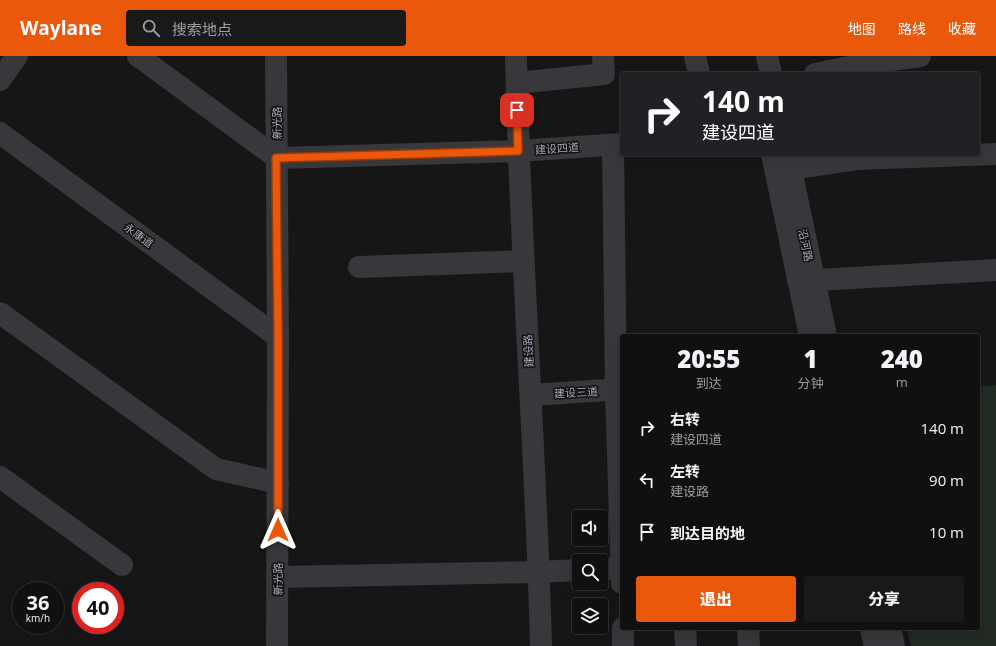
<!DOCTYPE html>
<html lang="zh">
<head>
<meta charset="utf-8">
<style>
  :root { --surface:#101011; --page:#19191a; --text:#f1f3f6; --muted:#9c9d9f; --line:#303031; --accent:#ea580c }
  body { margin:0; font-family:"Open Sans","Noto Sans SC",sans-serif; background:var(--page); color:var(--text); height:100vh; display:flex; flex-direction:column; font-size:15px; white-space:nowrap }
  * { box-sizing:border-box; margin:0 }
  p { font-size:13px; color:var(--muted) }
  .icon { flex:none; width:22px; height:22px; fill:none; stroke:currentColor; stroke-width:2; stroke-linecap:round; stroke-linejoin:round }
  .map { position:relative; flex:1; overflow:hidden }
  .sheet { position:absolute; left:620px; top:278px; width:360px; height:296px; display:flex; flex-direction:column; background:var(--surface); border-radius:4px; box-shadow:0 4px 16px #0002,0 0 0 1px var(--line) }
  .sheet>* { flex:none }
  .guide { position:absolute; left:620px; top:16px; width:360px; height:84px; border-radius:4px; box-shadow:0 4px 16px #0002,0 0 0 1px var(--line); background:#202124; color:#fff; overflow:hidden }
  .controls { position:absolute; left:572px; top:454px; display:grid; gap:8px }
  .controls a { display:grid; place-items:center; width:36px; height:36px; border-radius:4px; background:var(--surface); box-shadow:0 4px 16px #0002,0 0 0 1px var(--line); font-size:20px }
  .speed { position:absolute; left:12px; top:526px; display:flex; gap:8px; font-size:20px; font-weight:700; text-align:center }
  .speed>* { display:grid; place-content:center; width:52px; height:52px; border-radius:50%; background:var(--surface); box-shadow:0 4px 16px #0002,0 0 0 1px var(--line); line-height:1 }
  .speed small { font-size:10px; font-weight:400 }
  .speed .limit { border:6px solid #d22; background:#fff; color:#111 }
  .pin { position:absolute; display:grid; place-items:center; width:34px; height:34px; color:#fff; margin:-17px; border-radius:8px; box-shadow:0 2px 6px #0006 }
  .me { position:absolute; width:44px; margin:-22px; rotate:0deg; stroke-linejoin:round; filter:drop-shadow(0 0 3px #0008) }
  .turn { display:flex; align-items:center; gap:14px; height:84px; padding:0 16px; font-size:18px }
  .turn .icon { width:52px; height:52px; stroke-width:2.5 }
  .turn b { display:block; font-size:28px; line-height:34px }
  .eta { display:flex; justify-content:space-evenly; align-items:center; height:68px; text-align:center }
  .eta b { font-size:24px; font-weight:800; line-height:28px }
  .cta { display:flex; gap:8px; margin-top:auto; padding:8px 16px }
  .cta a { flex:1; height:46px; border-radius:4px; background:var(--accent); color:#fff; font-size:16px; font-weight:800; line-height:46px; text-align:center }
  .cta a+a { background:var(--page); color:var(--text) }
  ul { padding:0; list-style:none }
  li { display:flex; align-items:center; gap:12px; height:52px; padding:0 16px }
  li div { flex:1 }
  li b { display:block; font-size:15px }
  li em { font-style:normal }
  header { display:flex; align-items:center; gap:24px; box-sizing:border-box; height:56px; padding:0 20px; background:var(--accent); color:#fff }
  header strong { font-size:19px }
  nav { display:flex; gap:22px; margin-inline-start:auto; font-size:14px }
  .search { width:280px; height:36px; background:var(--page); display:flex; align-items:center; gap:10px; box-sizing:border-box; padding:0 14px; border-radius:4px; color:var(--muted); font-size:15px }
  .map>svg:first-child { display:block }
  .green { fill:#222a24 }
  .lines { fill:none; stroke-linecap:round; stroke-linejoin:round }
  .minor { stroke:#37373c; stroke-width:22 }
  .route-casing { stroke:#983908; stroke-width:10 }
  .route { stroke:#ea580c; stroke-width:7 }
  .labels { text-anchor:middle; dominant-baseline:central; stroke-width:3; stroke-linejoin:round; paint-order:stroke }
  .street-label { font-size:11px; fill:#a8aab7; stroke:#111112 }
</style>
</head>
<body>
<header>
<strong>Waylane</strong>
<div class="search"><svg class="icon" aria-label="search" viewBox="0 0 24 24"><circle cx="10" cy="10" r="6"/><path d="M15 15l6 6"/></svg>搜索地点</div>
<nav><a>地图</a><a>路线</a><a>收藏</a></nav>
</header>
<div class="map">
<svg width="996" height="590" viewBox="0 0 996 590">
  <rect width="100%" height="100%" fill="#161617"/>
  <path class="green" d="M996 329V590H911L907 572H978V330Z"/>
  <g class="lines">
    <path class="minor" d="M138 0 277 102 518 95 622 88
      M276 0 278 281 277 590
      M516 0C520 197 536 393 541 590
      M695 0 699 18
      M767 0 771 18
      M815 18 869 7 920 0
      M0 24 17 0
      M517 27 604 18 603 0
      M0 77 278 281
      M613 89 616 334 622 527
      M772 98 810 280
      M788 99 826 280
      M790 113 857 103 996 98
      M359 211 524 205
      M798 225 996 214
      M0 257 216 413 278 427
      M531 339 622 333
      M0 421 122 509
      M601 513 622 512
      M277 521 539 516 579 514
      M623 572V590
      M685 572 686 590
      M748 572 749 590
      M871 572 875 590
      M890 572 894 590"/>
  </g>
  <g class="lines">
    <defs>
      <path id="route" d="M278 474V281L276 102 518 95 517 54"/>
    </defs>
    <use href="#route" class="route-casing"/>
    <use href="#route" class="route"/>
  </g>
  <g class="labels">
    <g class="street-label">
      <text transform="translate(276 67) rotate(-90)">新光路</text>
      <text transform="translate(557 92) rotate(-4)">建设四道</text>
      <text transform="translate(139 179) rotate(36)">永康道</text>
      <text transform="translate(806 189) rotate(78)">沿河路</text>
      <text transform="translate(528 295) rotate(-93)">建设路</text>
      <text transform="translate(576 336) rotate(-3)">建设三道</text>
      <text transform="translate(277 523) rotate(-90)">新光路</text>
    </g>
  </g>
</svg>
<div class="controls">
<a><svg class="icon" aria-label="sound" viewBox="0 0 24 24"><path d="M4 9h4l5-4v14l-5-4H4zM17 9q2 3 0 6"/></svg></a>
<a><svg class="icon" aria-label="search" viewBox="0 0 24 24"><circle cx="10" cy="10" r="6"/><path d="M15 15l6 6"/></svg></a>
<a><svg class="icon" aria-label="layers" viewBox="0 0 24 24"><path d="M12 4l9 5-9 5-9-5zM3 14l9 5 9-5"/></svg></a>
</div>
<div class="speed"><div>36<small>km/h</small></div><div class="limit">40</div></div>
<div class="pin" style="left:517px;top:54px;background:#d93025"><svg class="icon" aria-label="arrive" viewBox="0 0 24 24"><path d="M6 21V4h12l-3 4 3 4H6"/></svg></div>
<svg class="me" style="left:278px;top:474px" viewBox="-20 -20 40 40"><path d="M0-17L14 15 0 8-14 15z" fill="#ea580c" stroke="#fff" stroke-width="4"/></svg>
<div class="guide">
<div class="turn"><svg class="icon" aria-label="right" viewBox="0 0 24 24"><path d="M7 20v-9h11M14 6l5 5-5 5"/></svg><div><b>140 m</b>建设四道</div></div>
</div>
<section class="sheet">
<div class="eta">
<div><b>20:55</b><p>到达</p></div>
<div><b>1</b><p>分钟</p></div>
<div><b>240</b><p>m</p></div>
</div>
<ul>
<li><svg class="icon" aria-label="right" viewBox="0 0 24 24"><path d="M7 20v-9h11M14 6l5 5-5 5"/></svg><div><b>右转</b><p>建设四道</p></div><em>140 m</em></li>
<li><svg class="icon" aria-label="left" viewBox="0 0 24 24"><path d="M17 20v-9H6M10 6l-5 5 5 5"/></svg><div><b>左转</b><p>建设路</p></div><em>90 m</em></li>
<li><svg class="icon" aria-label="arrive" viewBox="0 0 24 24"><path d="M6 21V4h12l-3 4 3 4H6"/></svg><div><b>到达目的地</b></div><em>10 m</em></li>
</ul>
<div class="cta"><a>退出</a><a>分享</a></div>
</section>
</div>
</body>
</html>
